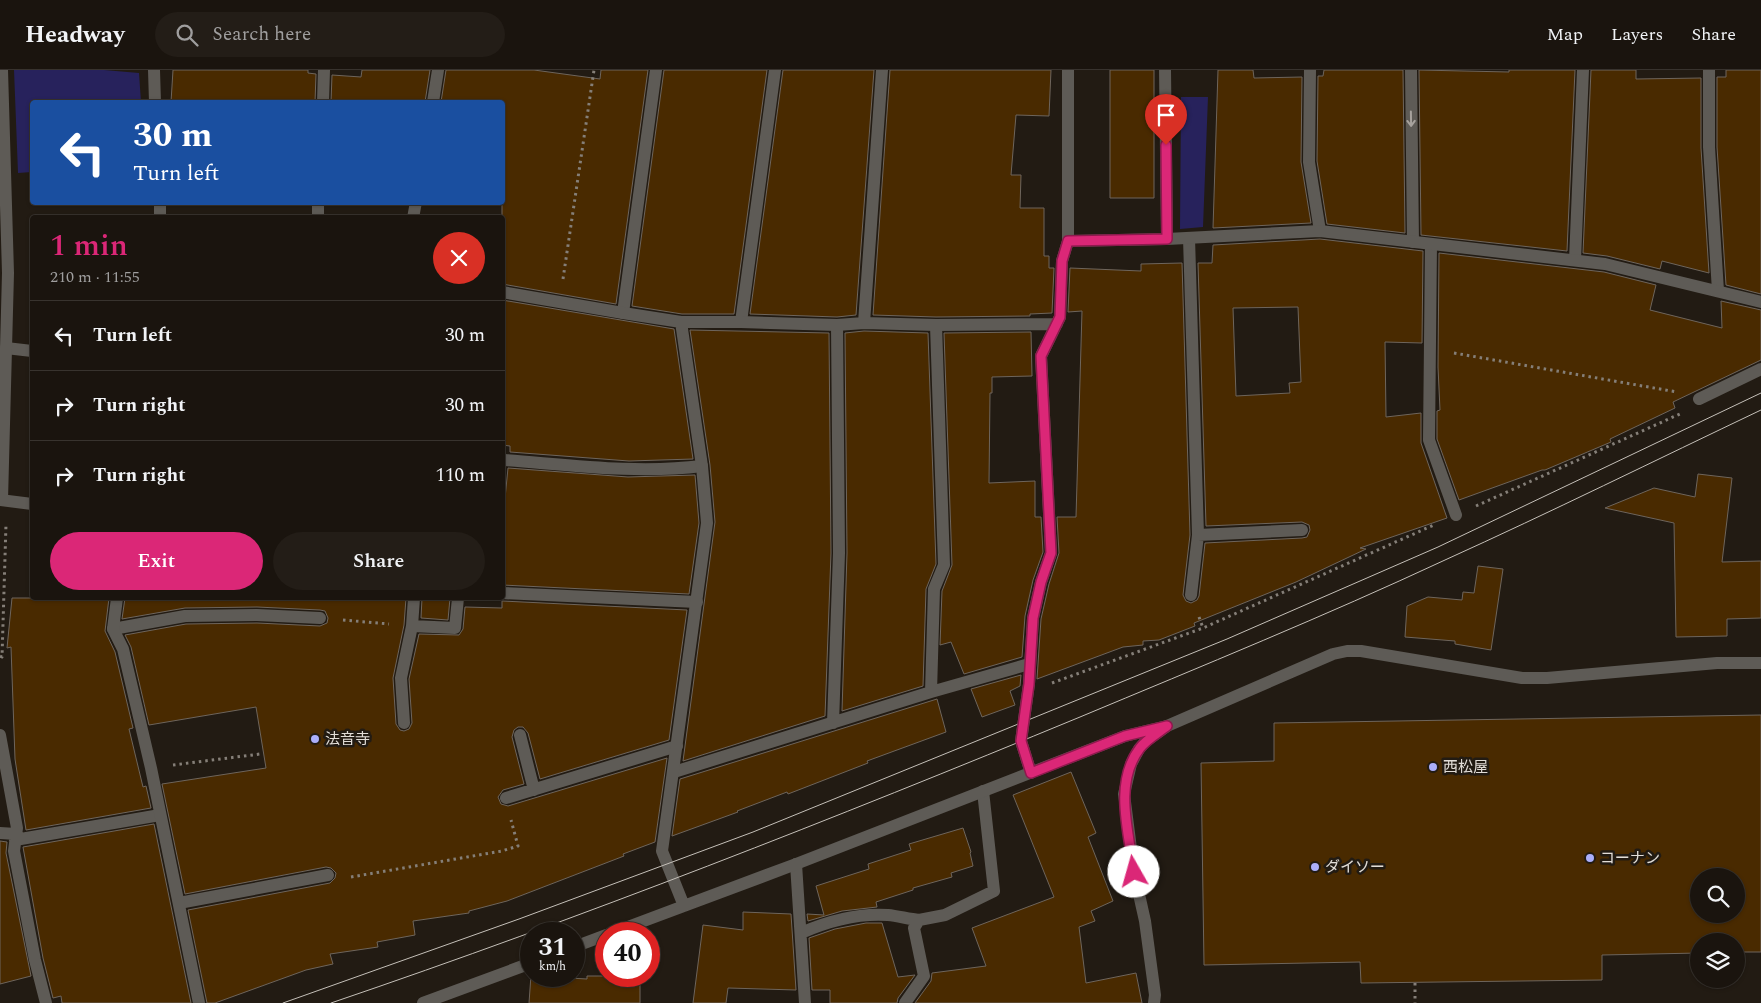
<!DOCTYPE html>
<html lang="en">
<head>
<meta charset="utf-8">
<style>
  :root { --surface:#1a140e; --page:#231d17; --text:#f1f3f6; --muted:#9f9e9e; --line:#38332e; --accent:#db2777 }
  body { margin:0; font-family:Spectral,"Noto Sans JP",serif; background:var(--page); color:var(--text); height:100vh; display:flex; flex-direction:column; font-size:19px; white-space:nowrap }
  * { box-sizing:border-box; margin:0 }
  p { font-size:16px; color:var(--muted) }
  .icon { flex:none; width:28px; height:28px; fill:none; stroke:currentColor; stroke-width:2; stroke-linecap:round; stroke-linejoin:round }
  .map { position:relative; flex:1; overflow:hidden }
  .sheet { position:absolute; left:30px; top:145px; width:475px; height:385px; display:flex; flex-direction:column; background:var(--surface); border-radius:5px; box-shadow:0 1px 4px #0004,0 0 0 1px var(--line) }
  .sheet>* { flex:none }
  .guide { position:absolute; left:30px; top:30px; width:475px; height:105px; border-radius:5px; box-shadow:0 1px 4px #0004,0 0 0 1px var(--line); background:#1a4fa0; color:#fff; overflow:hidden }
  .fabs { position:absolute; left:1690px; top:798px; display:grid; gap:10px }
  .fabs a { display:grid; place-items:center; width:55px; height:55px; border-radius:50%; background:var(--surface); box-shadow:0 1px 4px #0004,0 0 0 1px var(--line); font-size:25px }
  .speed { position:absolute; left:520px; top:852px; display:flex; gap:10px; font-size:25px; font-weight:700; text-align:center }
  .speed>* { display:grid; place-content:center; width:65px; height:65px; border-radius:50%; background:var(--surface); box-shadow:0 1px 4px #0004,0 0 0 1px var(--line); line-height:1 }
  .speed small { font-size:12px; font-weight:400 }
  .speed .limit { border:8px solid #d22; background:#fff; color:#111 }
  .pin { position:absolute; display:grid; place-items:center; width:42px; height:42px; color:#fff; margin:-51px -21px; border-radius:50% 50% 50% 0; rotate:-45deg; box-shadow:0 0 5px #0007 }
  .pin .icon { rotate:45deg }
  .me { position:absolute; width:55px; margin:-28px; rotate:353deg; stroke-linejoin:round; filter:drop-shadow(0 0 4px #0008) }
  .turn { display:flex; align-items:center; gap:18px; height:105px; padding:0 20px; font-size:22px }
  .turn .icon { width:65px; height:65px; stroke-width:2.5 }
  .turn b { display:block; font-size:35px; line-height:42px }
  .round { display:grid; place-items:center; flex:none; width:52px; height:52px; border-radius:26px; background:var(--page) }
  .head { display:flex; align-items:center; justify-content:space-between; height:85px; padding:0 20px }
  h1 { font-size:30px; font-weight:600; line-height:38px; color:var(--accent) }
  .action { display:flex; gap:10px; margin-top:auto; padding:10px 20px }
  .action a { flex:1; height:58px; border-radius:30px; background:var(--accent); color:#fff; font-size:20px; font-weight:600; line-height:58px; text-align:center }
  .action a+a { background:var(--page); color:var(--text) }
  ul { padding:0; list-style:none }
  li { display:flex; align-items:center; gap:15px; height:70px; padding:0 20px; border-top:1px solid var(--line) }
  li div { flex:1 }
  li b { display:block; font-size:19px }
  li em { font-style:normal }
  header { display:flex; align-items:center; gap:30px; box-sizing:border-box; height:70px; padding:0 25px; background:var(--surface); border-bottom:1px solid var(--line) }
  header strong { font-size:24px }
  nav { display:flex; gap:28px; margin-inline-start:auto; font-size:18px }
  .search { width:350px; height:45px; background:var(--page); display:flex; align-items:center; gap:12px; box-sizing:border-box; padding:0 18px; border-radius:28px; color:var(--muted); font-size:19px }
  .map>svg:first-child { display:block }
  .green { fill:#27225c }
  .building { fill:#492a00; stroke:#6e655c; fill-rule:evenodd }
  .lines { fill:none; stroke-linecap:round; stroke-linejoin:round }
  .path { stroke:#857f78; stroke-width:3; stroke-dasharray:2.5 4; stroke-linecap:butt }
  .service { stroke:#5e5b56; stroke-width:12 }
  .minor { stroke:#5e5b56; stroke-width:12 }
  .tertiary { stroke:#5e5b56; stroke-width:12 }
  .tram { stroke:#c5c0b9; stroke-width:1 }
  .oneway { stroke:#a7a29d }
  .route-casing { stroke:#8e194d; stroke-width:12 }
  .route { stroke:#db2777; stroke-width:9 }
  .poi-dot { fill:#acaffb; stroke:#221b13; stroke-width:2 }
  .labels { text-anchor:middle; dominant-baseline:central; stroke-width:5; stroke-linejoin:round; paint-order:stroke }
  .poi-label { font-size:15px; fill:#e2ddd7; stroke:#221b13; text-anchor:start }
</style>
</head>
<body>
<header>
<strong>Headway</strong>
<div class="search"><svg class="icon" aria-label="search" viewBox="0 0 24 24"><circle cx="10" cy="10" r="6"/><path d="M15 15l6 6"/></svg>Search here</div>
<nav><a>Map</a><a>Layers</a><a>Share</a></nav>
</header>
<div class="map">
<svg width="1761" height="933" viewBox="0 0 1761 933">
  <rect width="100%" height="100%" fill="#221b13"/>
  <path class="green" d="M14 0H104L139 3 141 32H32V102L18 103Z
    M1181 27H1208L1203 157 1180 159Z"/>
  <path class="building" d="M173 0H308V3L316 4 315 32H171Z
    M362 0H430L425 32H331L332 5 361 7Z
    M446 0H534L600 9 601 0H648L616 234 502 214V32H441Z
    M664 0H767L734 244H682L632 236Z
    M783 0H874L856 245 837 247 750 244Z
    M890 0H1051L1049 46 1016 45 1011 105H1021L1020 138H1044V186H1049V198H1054L1052 243 1030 244V246L936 247 873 245Z
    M1110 0H1154V128H1110Z
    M1218 0H1253L1254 8 1302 7 1301 92 1311 153 1213 158Z
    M1324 0H1403L1405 163 1327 154 1317 91 1318 6H1323Z
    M1419 0 1509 2V0H1575L1567 181 1421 165Z
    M1591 0H1636V9L1701 8V78L1709 203 1662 191 1660 199 1607 186 1583 183Z
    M1726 0H1761V224L1726 215 1717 77V7H1726Z
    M1320 169 1423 181 1422 273 1385 272 1386 347 1421 343V373L1447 448 1360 478 1366 479 1296 512 1194 553 1195 556 1159 570 1143 571V575L1123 577 1037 609 1041 549 1049 514 1059 483 1057 447H1076L1082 241 1068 242 1070 198 1141 201V194L1182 193 1190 465 1183 525 1186 531 1191 533 1197 530 1199 526 1205 473 1302 468 1307 467 1310 460 1309 455 1302 452 1206 456 1198 193H1212L1213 175ZM1298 237 1301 312 1289 313 1290 323 1236 326 1233 238Z
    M1439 183 1604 202 1656 215 1650 240 1722 258 1721 231 1761 240V290L1673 332 1675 338 1610 369 1611 372 1545 400H1542L1459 430 1437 369V341L1440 340 1438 297Z
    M502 230 674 259 693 389 629 391 510 382V376L502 375Z
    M690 260 829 263 831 483 825 646 683 691 715 452 710 395Z
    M864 261 928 263 936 494 926 519 923 616 842 641 847 483 845 263Z
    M1031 262 1032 306 992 307V323H990L989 413 1035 411V447H1041L1043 482 1033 510 1025 546 1022 587 964 604 951 572 940 575 942 521 952 495 944 263Z
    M508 398 628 407 695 405 699 453 689 524 502 515V459Z
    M1698 404 1732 408 1722 492 1761 491V548L1727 549V566L1676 567 1674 453 1605 438 1654 418 1695 427Z
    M1478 496 1503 499 1491 580 1455 574V571L1405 567 1407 536 1428 527 1462 530 1463 522 1474 523Z
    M12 528H109L105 561 115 582 133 658 129 659 143 717 146 716 151 738 26 760 15 689 11 577 7 578Z
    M125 528H406L404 555 393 608 396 654 400 660 404 661 409 659 412 653 409 609 419 564 459 565 463 559 465 537 502 538V531L687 540 669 670 540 709 528 663 523 657H518L514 660 512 667 524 714 503 720 498 727 501 734 508 736 667 688 655 772 623 784 624 786 507 831 469 841V843L413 851 415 865 377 872 378 877 330 884 333 894 306 900 215 933H207L188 840 330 813 335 808 336 803 331 798 326 797 185 824 162 714 266 698 256 637 149 655 131 577 125 565 186 554 257 553 320 556 327 553 328 548 325 541 320 540 257 537 185 538 122 549Z
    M422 528H450L448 550 421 548Z
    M1021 605 1020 616 1010 621 1015 635 982 647 971 619Z
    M937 629 946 662 867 691 868 693 788 724 787 722 737 741 738 742 672 766 680 709Z
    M1761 645V882H1736V871H1699V883L1602 885V910L1361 913 1360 892 1204 895 1201 693 1274 691V653ZM1699 806H1736V844H1699Z
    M1071 702 1096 763 1088 767 1113 831 1091 841 1095 851 1079 857 1086 913 1136 903 1142 933H915L931 911 932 903 986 896 972 858 1054 827 1013 725Z
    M154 754 191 933H62L61 926 53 928 43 888 23 777Z
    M963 758 971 782 970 783 973 796 951 803 952 807 913 818V820L876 832 877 837 842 841 808 851 807 844 824 845 816 816 869 799 868 794 911 780 909 774Z
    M0 771 7 772 6 783 31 906 0 914Z
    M743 842 791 844 796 920 728 918 726 933H693L703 855 743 860Z
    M866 853H882L898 907 915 905 898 928 897 933H830V920H812L809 868 835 859Z
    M531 905V906L587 909V906H634V912H640V933H529Z"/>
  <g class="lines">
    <path class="path" d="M563 209 594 0
      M1454 283 1677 322
      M1476 436 1682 343
      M1199 547 1203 558
      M343 550 389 554
      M0 586 2 587 6 454
      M1052 613 1203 558 1436 454
      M173 695 260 684
      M351 807 502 781 518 776 511 750
      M1415 913V933"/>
    <path class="service" d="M1165 0 1167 169
      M1310 0 1309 92 1320 161
      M1411 0 1413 172
      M1709 0V77L1718 221
      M433 32 438 0
      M413 148 416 132
      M1189 168 1198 465 1191 525
      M1431 174 1429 370 1456 445
      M1575 190 1583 0
      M623 243 656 0
      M741 252 775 0
      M6 278 32 281
      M1699 329 1761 299
      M505 390C571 395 637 404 702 396
      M1198 465 1302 460
      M502 523 697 532
      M412 556 455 558 458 528
      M113 559 185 546 257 545 320 548
      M931 622 934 519 944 495 936 255
      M404 653 401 608 412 556 414 528
      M833 653 839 483 837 255
      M0 665 17 758 14 781 35 890 46 933
      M520 665 534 720
      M674 702 931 622 1029 594
      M506 728 677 676
      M0 763 16 764
      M15 770 160 745
      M796 794 805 933
      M179 833 328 805
      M801 863C828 851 858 843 888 845 898 846 909 849 919 850
      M905 933 924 906 914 858 919 850 945 845 994 821 983 721"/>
    <path class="minor" d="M2 0 8 203 2 430
      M154 0 155 32
      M323 32 324 0
      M160 132V148
      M318 148V132
      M1068 171 1167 169 1320 161 1605 194 1761 232
      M502 222 623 243 681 252H741L837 255 864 253 936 255 1057 254
      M681 252 702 396 707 453 662 781 684 836
      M864 253 882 0
      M0 430 32 434
      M117 528 113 559 123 579 151 698 199 933
      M1031 703 1021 671 1029 614 1033 548 1041 512 1051 483 1041 286 1060 247 1062 191 1068 171V0
      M609 864 796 794 1125 666 1167 656
      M574 877 606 865
      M423 933 531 893"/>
    <path class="tertiary" d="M1154 933 1155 925 1145 851 1134 802 1124 724 1131 694 1139 679 1146 671 1167 656 1333 584 1347 581H1361L1522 608H1547L1717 593H1761"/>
    <path class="tram" d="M283 933 519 849 753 762 1227 569 1438 477 1761 323
      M331 933C584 847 833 749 1080 647 1202 596 1325 546 1445 490 1551 442 1656 390 1761 340"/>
  </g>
  <defs><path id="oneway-shaft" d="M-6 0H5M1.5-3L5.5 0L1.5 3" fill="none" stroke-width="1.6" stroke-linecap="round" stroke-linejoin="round" transform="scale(1.25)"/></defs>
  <use class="oneway" href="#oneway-shaft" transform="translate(1411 49) rotate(89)"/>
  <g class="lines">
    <defs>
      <path id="route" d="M1134 802C1129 763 1113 713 1140 678 1147 669 1158 663 1167 656L1125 666 1031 703 1021 671 1029 614 1033 548 1041 512 1051 483 1041 286 1060 247 1062 191 1068 171 1167 169 1166 75"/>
    </defs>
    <use href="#route" class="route-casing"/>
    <use href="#route" class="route"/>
  </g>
  <g class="poi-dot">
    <circle cx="315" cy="669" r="5"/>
    <circle cx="1433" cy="697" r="5"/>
    <circle cx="1590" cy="788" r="5"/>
    <circle cx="1315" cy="797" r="5"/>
  </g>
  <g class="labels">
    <g class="poi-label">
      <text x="325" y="669">法音寺</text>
      <text x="1443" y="697">西松屋</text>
      <text x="1600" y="788">コーナン</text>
      <text x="1325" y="797">ダイソー</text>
    </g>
  </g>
</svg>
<div class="fabs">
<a><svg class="icon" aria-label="search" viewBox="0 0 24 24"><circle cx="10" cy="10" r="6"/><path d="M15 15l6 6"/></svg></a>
<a><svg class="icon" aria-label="layers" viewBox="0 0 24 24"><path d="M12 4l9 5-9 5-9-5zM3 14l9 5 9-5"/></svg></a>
</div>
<div class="speed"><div>31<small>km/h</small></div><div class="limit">40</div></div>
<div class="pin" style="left:1166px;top:75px;background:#d93025"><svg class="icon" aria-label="arrive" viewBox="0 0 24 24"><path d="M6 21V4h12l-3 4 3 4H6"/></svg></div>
<svg class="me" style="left:1134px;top:802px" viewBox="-20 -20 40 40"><circle r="19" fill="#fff"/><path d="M0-13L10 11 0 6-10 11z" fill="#db2777"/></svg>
<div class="guide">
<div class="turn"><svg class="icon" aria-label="left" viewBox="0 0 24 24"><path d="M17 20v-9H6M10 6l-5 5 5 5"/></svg><div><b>30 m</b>Turn left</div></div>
</div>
<section class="sheet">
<div class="head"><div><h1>1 min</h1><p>210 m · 11:55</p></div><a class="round" style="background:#d93025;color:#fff"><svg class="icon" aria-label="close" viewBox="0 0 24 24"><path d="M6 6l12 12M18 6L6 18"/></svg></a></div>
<ul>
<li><svg class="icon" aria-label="left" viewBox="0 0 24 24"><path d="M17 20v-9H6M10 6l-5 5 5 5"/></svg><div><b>Turn left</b></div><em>30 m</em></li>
<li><svg class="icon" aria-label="right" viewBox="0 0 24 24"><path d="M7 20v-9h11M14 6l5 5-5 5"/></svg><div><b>Turn right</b></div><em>30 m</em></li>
<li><svg class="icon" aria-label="right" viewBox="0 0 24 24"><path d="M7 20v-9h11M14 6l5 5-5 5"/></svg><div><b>Turn right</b></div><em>110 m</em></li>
</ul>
<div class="action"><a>Exit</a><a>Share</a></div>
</section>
</div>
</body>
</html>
